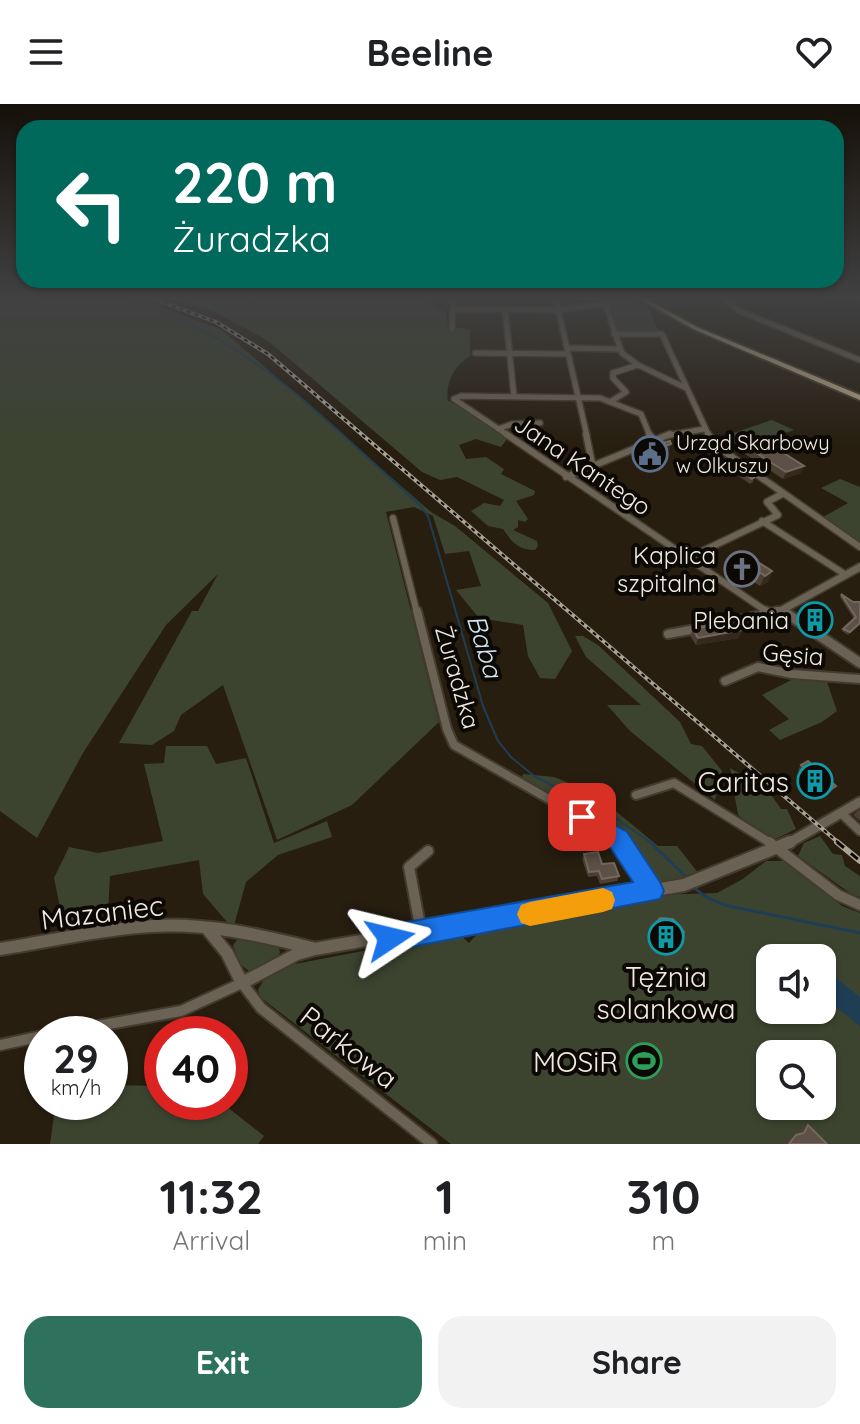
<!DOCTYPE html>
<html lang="en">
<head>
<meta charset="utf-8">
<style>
  :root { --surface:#fff; --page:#f2f2f2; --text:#202124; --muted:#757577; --accent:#2e725d }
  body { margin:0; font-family:Quicksand,sans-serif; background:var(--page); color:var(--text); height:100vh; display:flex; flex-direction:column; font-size:30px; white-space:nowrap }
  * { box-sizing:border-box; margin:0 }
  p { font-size:26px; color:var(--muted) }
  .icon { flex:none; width:44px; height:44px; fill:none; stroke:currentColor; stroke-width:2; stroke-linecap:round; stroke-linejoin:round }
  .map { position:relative; height:1040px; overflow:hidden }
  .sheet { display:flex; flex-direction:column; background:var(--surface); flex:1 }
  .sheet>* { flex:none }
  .guide { position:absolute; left:16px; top:16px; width:828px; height:168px; border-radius:24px; box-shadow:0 2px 6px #0004; background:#00695c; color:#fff; overflow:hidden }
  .tools { position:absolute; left:756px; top:840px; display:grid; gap:16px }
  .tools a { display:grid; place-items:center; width:80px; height:80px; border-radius:16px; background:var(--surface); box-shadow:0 2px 6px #0004; font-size:40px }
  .speed { position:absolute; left:24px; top:912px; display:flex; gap:16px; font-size:40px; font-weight:700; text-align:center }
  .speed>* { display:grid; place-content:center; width:104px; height:104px; border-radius:50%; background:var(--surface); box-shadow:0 2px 6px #0004; line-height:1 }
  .speed small { font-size:20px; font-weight:400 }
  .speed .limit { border:12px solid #d22; background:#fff; color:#111 }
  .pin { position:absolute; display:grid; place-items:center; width:68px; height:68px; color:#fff; margin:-34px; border-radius:16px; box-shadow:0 4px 12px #0006 }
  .me { position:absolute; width:88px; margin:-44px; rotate:80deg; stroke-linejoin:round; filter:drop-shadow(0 0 6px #0008) }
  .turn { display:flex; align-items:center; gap:28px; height:168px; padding:0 24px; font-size:36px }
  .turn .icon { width:104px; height:104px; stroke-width:2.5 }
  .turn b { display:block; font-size:56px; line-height:68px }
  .eta { display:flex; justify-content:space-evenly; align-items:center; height:136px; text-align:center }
  .eta b { font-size:48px; font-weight:700; line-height:56px }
  .action { display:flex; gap:16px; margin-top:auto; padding:16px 24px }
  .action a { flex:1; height:92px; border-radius:24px; background:var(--accent); color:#fff; font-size:32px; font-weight:700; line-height:92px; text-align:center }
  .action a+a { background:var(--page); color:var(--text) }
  header { display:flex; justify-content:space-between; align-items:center; height:104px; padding:0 24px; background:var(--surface); font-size:36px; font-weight:700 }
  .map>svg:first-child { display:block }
  .green { fill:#3c4430; fill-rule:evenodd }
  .water { fill:#1f3e54 }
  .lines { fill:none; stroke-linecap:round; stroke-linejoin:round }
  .stream-far1 { stroke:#1f3e54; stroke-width:2 }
  .stream { stroke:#1f3e54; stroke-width:3 }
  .minor-far3-casing { stroke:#433b2d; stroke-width:8 }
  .minor-far2-casing { stroke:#433b2d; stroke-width:9 }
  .minor-far1-casing { stroke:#433b2d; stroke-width:12 }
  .minor-casing { stroke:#433b2d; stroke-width:14 }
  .tertiary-far2-casing { stroke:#433b2d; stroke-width:10 }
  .tertiary-far1-casing { stroke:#433b2d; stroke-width:13 }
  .tertiary-casing { stroke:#433b2d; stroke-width:16 }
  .primary-casing { stroke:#433b2d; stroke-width:4 }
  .minor-far3 { stroke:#6a6254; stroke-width:5 }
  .minor-far2 { stroke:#6a6254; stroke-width:6 }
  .minor-far1 { stroke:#6a6254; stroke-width:8 }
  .minor { stroke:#6a6254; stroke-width:10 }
  .tertiary-far2 { stroke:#6a6254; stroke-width:7 }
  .tertiary-far1 { stroke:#6a6254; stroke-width:9 }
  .tertiary { stroke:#6a6254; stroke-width:12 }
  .primary { fill:#b5a487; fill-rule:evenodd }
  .rail-far1-casing { stroke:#a9a297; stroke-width:4 }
  .rail-casing { stroke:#a9a297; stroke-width:6 }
  .rail-far1 { stroke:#0c0904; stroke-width:2; stroke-dasharray:4; stroke-linecap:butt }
  .rail { stroke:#0c0904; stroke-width:3; stroke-dasharray:9; stroke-linecap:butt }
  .wall { fill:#4b3e33 }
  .shaded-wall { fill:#35291d }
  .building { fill:#5d5046; stroke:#74685e; stroke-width:2 }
  .route { fill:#1a73e8; stroke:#114b97; stroke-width:2 }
  .slow { fill:#f59e0b }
  .labels { text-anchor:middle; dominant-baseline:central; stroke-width:8; stroke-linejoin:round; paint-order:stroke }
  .far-poi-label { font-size:20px; fill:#f0eae1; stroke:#0c0904; text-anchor:start }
  .street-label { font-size:24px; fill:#f0eae1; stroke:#0c0904 }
  .poi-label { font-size:24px; fill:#f0eae1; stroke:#0c0904; text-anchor:end }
  .water-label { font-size:26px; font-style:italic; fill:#cfe5f6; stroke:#0c0904 }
  .near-poi-label { font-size:28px; fill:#f0eae1; stroke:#0c0904; text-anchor:end }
  .near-street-label { font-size:28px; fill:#f0eae1; stroke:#0c0904 }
</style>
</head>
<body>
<header><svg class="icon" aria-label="menu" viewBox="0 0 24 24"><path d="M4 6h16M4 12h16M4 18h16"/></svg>Beeline<svg class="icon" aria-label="heart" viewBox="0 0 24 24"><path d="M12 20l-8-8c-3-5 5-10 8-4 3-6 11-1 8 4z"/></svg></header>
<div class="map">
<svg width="860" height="1040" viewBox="0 0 860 1040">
  <rect width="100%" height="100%" fill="#271e10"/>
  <path class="green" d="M0 196H142L222 226 431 408 455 422 548 499 572 547 555 575 540 574 528 552 523 521 479 514 456 486 481 482 469 447 445 450 433 412 414 403 386 408 439 618 352 701 277 736 223 581 181 611 174 627 152 641 119 639 192 507H198L218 470 166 521 83 649 37 734 0 707Z
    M177 196H425L446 209 448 223 470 225V252C454 262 445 279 448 297L465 304 507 335 501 343 476 335 459 341 466 355 486 353 504 365 501 370 535 387 534 391 516 397 528 415 525 418 518 416V423L513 426 537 437 538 442 535 446C518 446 512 438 503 425L488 422 471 407 484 399 500 402 504 396 457 373 440 376 422 368 267 236 215 208Z
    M626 196C650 196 651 209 659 228H616L608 203Z
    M772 316 794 326 763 337 756 332 723 343 715 335Z
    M840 375 860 383V439L823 413 848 399 821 384Z
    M575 532H583L598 541 680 618 691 640 702 642 722 667 715 696 630 627 607 601H641L586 553Z
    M797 573 826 575 837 607 822 618 780 636 769 626 789 615 762 591Z
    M166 642H207L216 660 246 654 274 739 327 717 332 733 278 751 246 778 233 825 203 790 199 756 110 772 108 808 64 823 54 774 69 743 98 749 163 737 144 660 164 659Z
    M730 664 757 679 763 691 772 692 781 705H787L796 725 771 737 738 711Z
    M523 670 554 673 594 689 658 742H677L699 770 657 780 632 743 598 716 522 674Z
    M820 732 833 750 842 751 845 762 860 772V793L850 789 798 752 804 739Z
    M766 757H788L842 802 860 809V1040H451L260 893 258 886 266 872 290 861 446 831 461 832 469 839 482 825 568 807 657 791 717 789 743 775ZM770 854H822V906H770ZM770 950H822V1002H770Z
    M240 833 271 838 279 844 280 849 266 864 249 867 239 859 233 841Z
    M110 981 162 982V998H221L264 1032 258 1040H50L56 998H110Z"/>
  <path class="water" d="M822 863 860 893V922L822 892Z"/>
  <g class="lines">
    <path class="stream-far1" d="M130 196C254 236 324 316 419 400L428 412 483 602 498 637 511 653 534 672 611 711 653 740"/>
    <path class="stream" d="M650 738 687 774
      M693 783 706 793 724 801 860 829"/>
    <defs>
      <path id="minor-far3" d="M556 196 587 332
        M726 196 737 206 860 256
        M606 202 622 249 638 261 686 284
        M453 205 558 206 627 197
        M505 205 514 292
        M452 225 453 196
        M614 230H662L709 332
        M568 244 619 245
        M475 249 568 250
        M454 295 509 332
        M454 295 461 292 600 294 641 310 650 332
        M610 298 626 288 613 274V269L638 261
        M498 325 512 320 540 319
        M665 332 704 325"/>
      <path id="minor-far2" d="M506 330 769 509
        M586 330 592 359 589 364
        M649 330 655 337
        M708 330 715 341 860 443
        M566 373 670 330
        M393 414 417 509
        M762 417 846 471
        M688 454 778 411 767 398 782 390
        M769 509 782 506"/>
      <path id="minor-far1" d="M417 507 447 625 454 641 619 735 622 740
        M766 507 771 510
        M730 518 778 507
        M668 530 718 521
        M725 577 758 563 792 570 860 575
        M636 691 674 679 772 740
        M841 709 860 727"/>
      <path id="minor" d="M621 738 652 787
        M769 738 838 791 860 801
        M421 827 409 763 428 747
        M53 930 181 907 242 879 261 904 432 1040
        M0 941 42 932"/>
      <path id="tertiary-far2" d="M786 509 782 506 860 463"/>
      <path id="tertiary-far1" d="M783 507 860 559
        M787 740 860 698"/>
      <path id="tertiary" d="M209 827 227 849 242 879 297 850 315 845 684 781 790 738
        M0 845C51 837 102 825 153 822 207 819 260 831 312 844"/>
      <path id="primary" d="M641 196H648L697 223 860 291V296L693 225Z"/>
    </defs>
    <use href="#minor-far3" class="minor-far3-casing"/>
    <use href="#minor-far2" class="minor-far2-casing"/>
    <use href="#minor-far1" class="minor-far1-casing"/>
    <use href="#minor" class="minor-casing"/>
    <use href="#tertiary-far2" class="tertiary-far2-casing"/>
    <use href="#tertiary-far1" class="tertiary-far1-casing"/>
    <use href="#tertiary" class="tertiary-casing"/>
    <use href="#primary" class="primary-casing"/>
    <use href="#minor-far3" class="minor-far3"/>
    <use href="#minor-far2" class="minor-far2"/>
    <use href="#minor-far1" class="minor-far1"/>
    <use href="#minor" class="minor"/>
    <use href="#tertiary-far2" class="tertiary-far2"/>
    <use href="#tertiary-far1" class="tertiary-far1"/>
    <use href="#tertiary" class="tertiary"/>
    <use href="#primary" class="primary"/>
    <defs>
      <path id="rail-far1" d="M157 196 216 218 268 250 840 740"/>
      <path id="rail" d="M837 738 860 757"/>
    </defs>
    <use href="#rail-far1" class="rail-far1-casing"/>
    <use href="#rail" class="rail-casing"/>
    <use href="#rail-far1" class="rail-far1"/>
    <use href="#rail" class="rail"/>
  </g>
  <path class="wall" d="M671 340 669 346 641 356 636 352 637 346Z
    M747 343 801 369 783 375 745 350Z
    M732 361 754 377 750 380 730 366Z
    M738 454 772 467 768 478 760 482 733 465Z
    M841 490 853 498H860V520L848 531 842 527 854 515 840 493Z
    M802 504 827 510 824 516 816 520 800 509Z
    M693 525 739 534 696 541 690 532Z
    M801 661 836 682 832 687 825 692 798 666Z
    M860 705V717L853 711Z
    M584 750 602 760 619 772 617 777 600 780 597 772 588 773 582 755Z
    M654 821 682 837 680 842 672 847 662 845 652 834V825Z
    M808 1021 827 1040H785L790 1034 799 1030 802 1024Z"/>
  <path class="shaded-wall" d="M671 340 669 346 641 356 642 351Z
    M804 362 801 369 783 375 786 368Z
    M772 467 768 478 760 482 765 472Z
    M827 510 824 516 816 520 819 515Z
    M742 526 739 534 696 541 698 534Z"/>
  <path class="building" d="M670 337 671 340 642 351 637 346Z
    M765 337 804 362 786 368 747 343Z
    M738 359 756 372 752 375 732 361Z
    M745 450 772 467 765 472 738 454Z
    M841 490 853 498H860V519L850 528 843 525 856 513Z
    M809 500 827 510 819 515 802 504Z
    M735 517 742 526 698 534 693 525Z
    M808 657 836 682 828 687 801 661Z
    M598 748 602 760 614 759 619 772 602 775 599 767 589 768 584 750Z
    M660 814 673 815 684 828 682 837 675 843 665 841 654 830V821Z
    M808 1021 827 1040H789L796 1031 804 1029Z"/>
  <linearGradient id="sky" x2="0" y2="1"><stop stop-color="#151009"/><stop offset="0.57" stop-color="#414142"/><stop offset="1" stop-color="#414142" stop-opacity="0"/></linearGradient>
  <rect width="860" height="341" fill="url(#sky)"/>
  <path class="route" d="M582 703 627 728 660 778 664 787 660 795 390 847 381 843 377 834 381 825 390 821 633 778 610 743 574 720 571 713 574 706Z"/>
  <path class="slow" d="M603 784 612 788 615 796 612 805 603 808 530 822 521 819 517 810 521 801 530 798Z"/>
  <defs>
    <symbol id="civic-ring" viewBox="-11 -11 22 22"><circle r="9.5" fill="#0c0904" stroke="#5c6f8a" stroke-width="1.5"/><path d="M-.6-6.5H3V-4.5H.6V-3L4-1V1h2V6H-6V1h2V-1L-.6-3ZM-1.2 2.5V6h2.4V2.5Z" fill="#5c6f8a"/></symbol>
    <symbol id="church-ring" viewBox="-11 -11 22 22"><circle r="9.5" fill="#0c0904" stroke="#6b7280" stroke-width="1.5"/><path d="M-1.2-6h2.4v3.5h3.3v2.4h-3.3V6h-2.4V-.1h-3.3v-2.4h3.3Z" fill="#6b7280"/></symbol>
    <symbol id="building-ring" viewBox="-11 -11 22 22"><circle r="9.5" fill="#0c0904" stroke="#0f9aa8" stroke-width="1.5"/><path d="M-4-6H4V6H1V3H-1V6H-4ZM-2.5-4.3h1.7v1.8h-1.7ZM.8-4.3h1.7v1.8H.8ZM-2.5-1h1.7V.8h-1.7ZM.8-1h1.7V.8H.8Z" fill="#0f9aa8"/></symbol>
    <symbol id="stadium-ring" viewBox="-11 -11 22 22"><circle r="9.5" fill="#0c0904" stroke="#2e9e5b" stroke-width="1.5"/><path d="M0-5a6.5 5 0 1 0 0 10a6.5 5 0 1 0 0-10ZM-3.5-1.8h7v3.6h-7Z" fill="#2e9e5b"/></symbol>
  </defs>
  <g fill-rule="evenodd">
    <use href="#civic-ring" x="630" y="330" width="40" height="40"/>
    <use href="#church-ring" x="722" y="445" width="40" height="40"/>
    <use href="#building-ring" x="795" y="496" width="40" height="40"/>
    <use href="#building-ring" x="795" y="657" width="40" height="40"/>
    <use href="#building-ring" x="646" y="813" width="40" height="40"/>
    <use href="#stadium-ring" x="624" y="937" width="40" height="40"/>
  </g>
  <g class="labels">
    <g class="far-poi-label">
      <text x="676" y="338">Urząd Skarbowy<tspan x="676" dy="23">w Olkuszu</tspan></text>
    </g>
    <g class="street-label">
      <text transform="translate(583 361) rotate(34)">Jana Kantego</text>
      <text transform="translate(793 550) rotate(5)">Gęsia</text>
      <text transform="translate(458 573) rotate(74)">Żuradzka</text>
    </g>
    <g class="poi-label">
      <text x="716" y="451">Kaplica<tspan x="716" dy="28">szpitalna</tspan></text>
      <text x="789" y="516">Plebania</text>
    </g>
    <g class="water-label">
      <text transform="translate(485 542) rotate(73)">Baba</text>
    </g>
    <g class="near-poi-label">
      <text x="789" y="677">Caritas</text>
      <text x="666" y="872" text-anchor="middle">Tężnia<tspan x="666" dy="32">solankowa</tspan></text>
      <text x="618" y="957">MOSiR</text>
    </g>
    <g class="near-street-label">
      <text transform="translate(102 808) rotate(-7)">Mazaniec</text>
      <text transform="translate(349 943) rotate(38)">Parkowa</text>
    </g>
  </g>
</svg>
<div class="tools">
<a><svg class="icon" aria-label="sound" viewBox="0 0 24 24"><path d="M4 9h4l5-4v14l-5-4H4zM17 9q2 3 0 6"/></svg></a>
<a><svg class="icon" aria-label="search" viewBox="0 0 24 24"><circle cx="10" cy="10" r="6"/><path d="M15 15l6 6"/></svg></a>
</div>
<div class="speed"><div>29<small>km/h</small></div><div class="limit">40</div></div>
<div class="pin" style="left:582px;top:713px;background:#d93025"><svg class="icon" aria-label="arrive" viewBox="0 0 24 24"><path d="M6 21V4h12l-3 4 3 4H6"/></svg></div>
<svg class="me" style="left:390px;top:834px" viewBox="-20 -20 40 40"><path d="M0-17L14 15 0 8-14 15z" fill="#1a73e8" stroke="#fff" stroke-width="4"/></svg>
<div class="guide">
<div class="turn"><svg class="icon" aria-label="left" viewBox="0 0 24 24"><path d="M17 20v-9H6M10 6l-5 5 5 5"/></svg><div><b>220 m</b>Żuradzka</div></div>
</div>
</div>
<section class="sheet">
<div class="eta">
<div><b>11:32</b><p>Arrival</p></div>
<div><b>1</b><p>min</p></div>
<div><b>310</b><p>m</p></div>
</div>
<div class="action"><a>Exit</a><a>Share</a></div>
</section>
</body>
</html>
